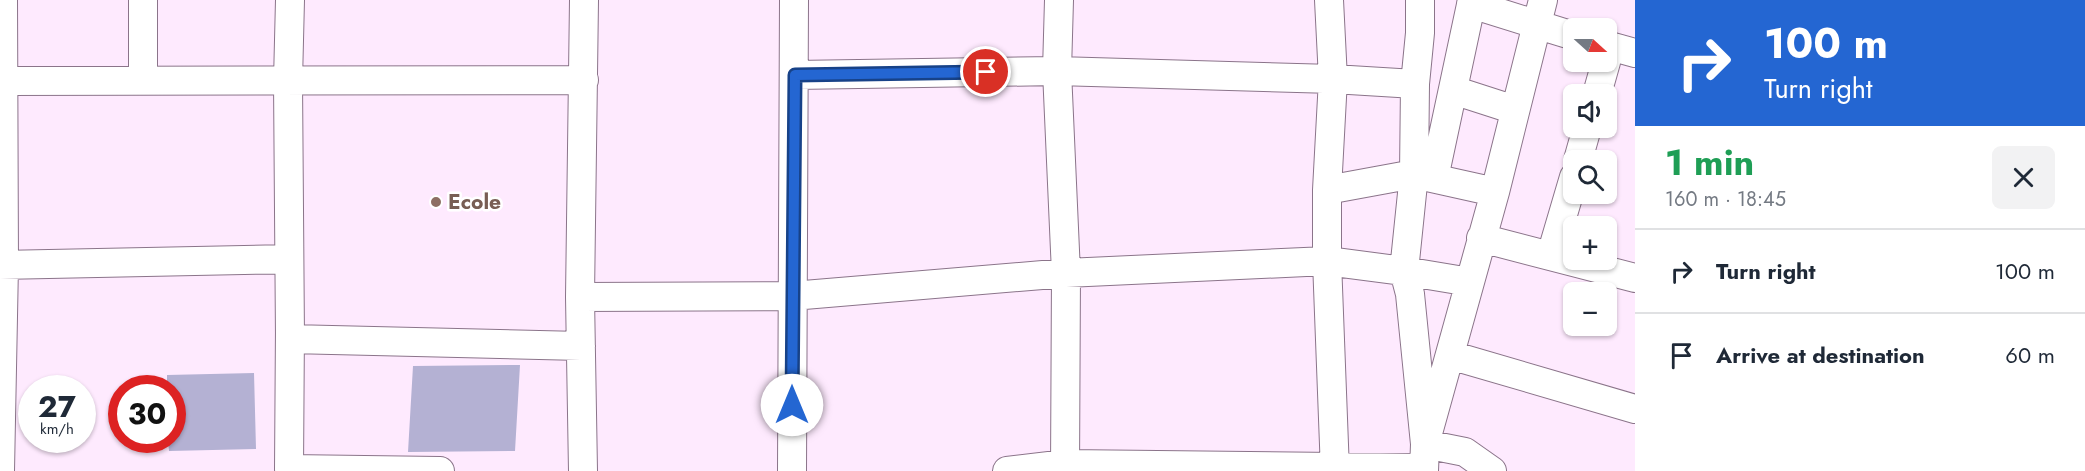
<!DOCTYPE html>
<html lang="en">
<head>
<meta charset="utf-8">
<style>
  :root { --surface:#fff; --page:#f2f2f3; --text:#1f2937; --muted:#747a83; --line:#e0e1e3 }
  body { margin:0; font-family:Jost,sans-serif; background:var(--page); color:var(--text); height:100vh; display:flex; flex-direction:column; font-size:22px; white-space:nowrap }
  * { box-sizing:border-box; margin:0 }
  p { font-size:20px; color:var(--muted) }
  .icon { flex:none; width:33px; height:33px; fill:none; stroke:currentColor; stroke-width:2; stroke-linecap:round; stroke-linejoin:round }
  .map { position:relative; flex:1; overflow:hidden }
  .drawer { display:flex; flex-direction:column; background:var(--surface); width:450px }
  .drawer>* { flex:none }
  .hud { background:#2466d2; color:#fff; overflow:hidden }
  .needle { width:39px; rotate:111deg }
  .buttons { position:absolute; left:1563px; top:18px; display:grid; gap:12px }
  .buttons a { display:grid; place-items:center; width:54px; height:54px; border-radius:9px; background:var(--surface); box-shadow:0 2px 4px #0004; font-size:30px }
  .speed { position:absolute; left:18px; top:375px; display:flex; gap:12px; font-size:30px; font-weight:700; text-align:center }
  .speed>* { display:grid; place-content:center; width:78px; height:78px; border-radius:50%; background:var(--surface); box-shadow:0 2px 4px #0004; line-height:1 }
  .speed small { font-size:15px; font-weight:400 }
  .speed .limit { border:9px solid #d22; background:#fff; color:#111 }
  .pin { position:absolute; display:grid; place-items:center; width:51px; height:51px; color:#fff; margin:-26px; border:3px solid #fff; border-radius:50%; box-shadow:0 2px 6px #0007 }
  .me { position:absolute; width:66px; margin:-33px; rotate:0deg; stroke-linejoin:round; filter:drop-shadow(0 0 4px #0008) }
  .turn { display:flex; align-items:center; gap:21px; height:126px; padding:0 30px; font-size:27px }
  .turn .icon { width:78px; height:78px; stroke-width:2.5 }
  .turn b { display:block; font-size:42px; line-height:51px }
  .round { display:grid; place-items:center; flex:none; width:63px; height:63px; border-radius:9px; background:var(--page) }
  .head { display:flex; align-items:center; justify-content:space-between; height:102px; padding:0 30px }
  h1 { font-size:36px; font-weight:700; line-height:45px; color:#1e9e55 }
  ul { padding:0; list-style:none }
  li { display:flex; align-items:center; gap:18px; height:84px; padding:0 30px; border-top:2px solid var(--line) }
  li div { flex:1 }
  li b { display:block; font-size:22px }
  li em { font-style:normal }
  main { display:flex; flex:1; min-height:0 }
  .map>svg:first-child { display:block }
  .building { fill:#b4b1d3 }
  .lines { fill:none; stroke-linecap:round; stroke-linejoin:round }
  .minor-casing { stroke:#8b748a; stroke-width:30 }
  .minor { stroke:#fff; stroke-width:28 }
  .route-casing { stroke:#174288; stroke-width:15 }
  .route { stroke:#2466d2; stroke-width:10 }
  .education-dot { fill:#8d6e63; stroke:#fff; stroke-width:2 }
  .labels { text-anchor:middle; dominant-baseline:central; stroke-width:5; stroke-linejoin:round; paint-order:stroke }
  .education-label { font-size:21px; font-weight:bold; fill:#785e54; stroke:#fff; text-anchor:start }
</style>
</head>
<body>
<main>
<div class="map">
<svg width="1635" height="471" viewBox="0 0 1635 471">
  <rect width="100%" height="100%" fill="#feeafe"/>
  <path class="building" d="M520 365 515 451 408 452 413 366Z
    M254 373 256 449 169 451 168 440H172V388H167V375Z"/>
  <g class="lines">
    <defs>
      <path id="minor" d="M143 0V80
        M290 0 288 81 290 339 581 346
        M1059 0 1057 71 1066 273 1065 471
        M1329 0 1333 79 1327 190V261L1335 471
        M1420 0V33L1415 84 1414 174 1404 271 1410 294 1425 444 1465 452 1492 471
        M1471 4 1574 36
        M1606 45 1635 53
        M795 75 1057 71 1333 79 1415 84
        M3 81 584 80
        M1453 90 1515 110
        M1597 94 1606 62
        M1578 160 1587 128
        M1434 178 1472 0
        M1327 190 1414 174 1495 192
        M1481 238 1635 278
        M1551 255 1574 177
        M0 265 289 259
        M580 297 792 296 1066 273 1327 261 1404 271 1470 282
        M290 326 289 469 440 471
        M1450 355 1635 409
        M0 471 4 265 3 0
        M583 471 580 297 584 0
        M792 471 794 0
        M1007 471 1066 464 1424 468
        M1424 471 1425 444 1495 192 1543 0"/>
    </defs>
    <use href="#minor" class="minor-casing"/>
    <use href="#minor" class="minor"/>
  </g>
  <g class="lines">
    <defs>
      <path id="route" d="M792 405 795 75 986 72"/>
    </defs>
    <use href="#route" class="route-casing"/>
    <use href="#route" class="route"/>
  </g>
  <circle class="education-dot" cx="436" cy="202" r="6"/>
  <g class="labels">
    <g class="education-label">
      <text x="448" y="202">Ecole</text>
    </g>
  </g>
</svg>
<div class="buttons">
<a><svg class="needle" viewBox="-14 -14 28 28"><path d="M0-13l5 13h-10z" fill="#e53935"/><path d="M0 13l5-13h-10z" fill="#747a83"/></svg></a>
<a><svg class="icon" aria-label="sound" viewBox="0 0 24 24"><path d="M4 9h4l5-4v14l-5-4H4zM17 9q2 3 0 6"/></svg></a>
<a><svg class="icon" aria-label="search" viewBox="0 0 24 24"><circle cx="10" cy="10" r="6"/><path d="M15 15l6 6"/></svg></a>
<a>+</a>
<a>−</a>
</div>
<div class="speed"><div>27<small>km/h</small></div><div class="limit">30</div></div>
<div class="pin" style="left:986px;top:72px;background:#d93025"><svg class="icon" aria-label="arrive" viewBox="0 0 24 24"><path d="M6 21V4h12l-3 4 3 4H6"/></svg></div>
<svg class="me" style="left:792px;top:405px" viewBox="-20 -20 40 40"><circle r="19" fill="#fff"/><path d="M0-13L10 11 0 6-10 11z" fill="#2466d2"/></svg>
</div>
<section class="drawer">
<div class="hud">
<div class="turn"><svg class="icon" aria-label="right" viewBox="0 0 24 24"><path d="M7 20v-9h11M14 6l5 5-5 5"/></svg><div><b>100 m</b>Turn right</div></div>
</div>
<div class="head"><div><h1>1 min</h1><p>160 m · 18:45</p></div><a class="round"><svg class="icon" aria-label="close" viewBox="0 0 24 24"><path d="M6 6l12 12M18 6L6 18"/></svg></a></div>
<ul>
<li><svg class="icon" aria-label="right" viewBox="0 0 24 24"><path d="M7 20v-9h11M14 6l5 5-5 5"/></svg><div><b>Turn right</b></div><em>100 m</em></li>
<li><svg class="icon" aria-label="arrive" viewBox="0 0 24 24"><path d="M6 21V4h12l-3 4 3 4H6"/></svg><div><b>Arrive at destination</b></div><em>60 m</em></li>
</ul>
</section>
</main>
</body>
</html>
